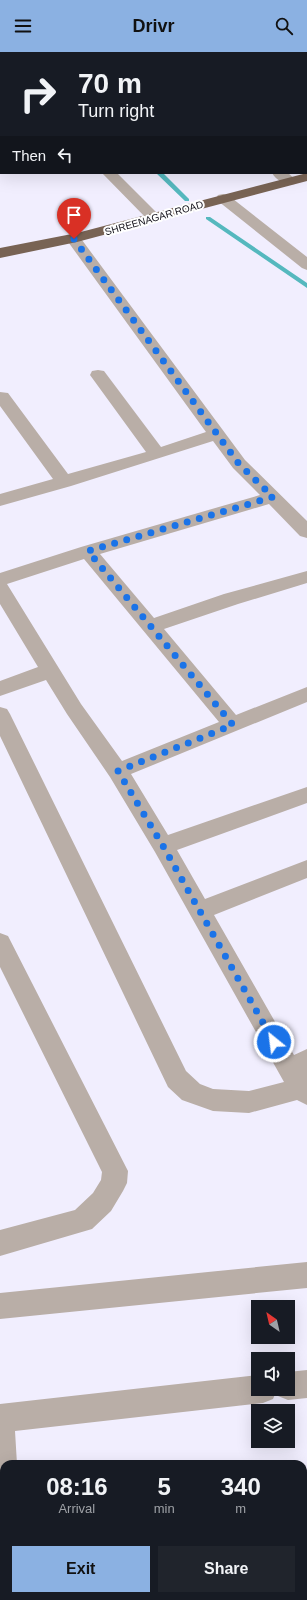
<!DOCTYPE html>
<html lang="en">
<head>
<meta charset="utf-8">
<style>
  :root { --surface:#171b24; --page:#20242c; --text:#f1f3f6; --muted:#9ea1a6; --accent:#8bb1e2 }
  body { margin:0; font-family:Arial,sans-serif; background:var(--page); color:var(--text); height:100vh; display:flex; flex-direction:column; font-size:15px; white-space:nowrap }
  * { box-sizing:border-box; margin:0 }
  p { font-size:13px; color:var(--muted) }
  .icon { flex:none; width:22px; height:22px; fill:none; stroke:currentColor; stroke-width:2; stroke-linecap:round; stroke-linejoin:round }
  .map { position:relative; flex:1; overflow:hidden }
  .details { position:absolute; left:0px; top:1408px; width:307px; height:140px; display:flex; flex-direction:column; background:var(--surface); border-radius:12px 12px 0 0; box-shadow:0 4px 16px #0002 }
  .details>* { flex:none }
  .hud { position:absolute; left:0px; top:0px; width:307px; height:122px; box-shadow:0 4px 16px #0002; background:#171b24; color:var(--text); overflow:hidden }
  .needle { width:26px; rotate:326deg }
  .controls { position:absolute; left:251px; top:1248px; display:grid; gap:8px }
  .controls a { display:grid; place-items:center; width:44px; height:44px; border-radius:0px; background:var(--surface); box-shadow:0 4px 16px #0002; font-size:20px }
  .pin { position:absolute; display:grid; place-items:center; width:34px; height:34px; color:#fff; margin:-41px -17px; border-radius:50% 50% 50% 0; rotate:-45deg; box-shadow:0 0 4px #0007 }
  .pin .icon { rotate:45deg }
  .me { position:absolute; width:44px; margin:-22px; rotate:331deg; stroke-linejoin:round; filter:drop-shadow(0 0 3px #0008) }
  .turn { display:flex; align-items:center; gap:14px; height:84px; padding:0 12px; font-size:18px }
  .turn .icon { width:52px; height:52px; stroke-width:2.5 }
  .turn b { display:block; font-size:28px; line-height:34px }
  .then { display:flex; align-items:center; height:38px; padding:0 12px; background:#0003; gap:8px; font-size:15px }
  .eta { display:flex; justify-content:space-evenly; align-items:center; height:68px; text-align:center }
  .eta b { font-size:24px; font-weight:800; line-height:28px }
  .button { display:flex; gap:8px; margin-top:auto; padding:8px 12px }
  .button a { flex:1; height:46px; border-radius:0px; background:var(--accent); color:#111; font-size:16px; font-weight:800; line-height:46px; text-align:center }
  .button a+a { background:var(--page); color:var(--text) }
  header { display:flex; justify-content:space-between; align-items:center; height:52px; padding:0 12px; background:var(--accent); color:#111; font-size:18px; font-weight:800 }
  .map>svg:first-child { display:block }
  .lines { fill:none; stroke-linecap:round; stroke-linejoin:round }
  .stream { fill:#55b8be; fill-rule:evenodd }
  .street { fill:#b9aea7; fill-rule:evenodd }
  .highway { fill:#786354; fill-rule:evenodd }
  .route { stroke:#1a73e8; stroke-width:7; stroke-dasharray:0 12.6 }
  .labels { text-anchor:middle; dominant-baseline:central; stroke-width:4; stroke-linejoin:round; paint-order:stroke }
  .far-street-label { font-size:10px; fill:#13111a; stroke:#fff }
</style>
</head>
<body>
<header><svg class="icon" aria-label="menu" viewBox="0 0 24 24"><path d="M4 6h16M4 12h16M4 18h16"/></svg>Drivr<svg class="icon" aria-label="search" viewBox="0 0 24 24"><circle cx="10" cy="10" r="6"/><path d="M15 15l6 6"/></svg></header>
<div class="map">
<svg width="307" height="1548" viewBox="0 0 307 1548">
  <rect width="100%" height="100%" fill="#f1eefe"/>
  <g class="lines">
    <path class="stream" d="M0 18H1V23H0Z
      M156 121H163L189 147V149H185Z
      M206 165H210L307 231V236L206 167Z"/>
    <path class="street" d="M142 0H155V1H142Z
      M0 43H1V51H0Z
      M0 63H1V71H0Z
      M102 121H117L159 163 161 166 159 169 154 170 149 169Z
      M272 121H288L297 129 295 132C286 134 277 129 272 121Z
      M223 142 228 143 307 205V218L302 216 218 149 216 146 218 143Z
      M74 182 79 184 245 408 307 469V486L300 484 269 452 100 502 154 566 224 542 307 519V531L238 552 164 577 236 663 307 635V650L131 722 168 783 307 735V751L177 798 205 847 307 808V826L214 863 294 1003 307 997V1053L297 1048 249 1061 213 1059 182 1048 168 1035 0 684V655L7 657 10 662 186 1019 200 1032 213 1037 249 1039 284 1030 155 800 110 725 67 662 46 628 0 644V629L38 615 0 552V521L81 495 260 443 233 416 213 389 71 434 0 454V442L53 427 0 354V340L8 341 68 422 146 400 90 323 92 319 98 318 104 319 161 395 206 380 66 187 69 184ZM84 507 219 670 122 709 81 652 7 532Z
      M0 881 8 884 128 1119 127 1131 123 1139 111 1159 92 1177 0 1204V1178L75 1158 93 1141 101 1128 102 1120 0 915Z
      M307 1210V1236L0 1267V1241Z
      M307 1318V1346L288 1348 278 1344 276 1340 273 1347 263 1351 15 1379 17 1412H4V1456L0 1454V1352L258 1323V1337H288V1320Z
      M303 1442H307V1472H303Z
      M4 1531V1544H26L27 1548H0V1533Z"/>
    <path class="highway" d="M307 121V129L77 190 0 206V196L77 181Z"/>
  </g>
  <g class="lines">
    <path class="route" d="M74 187 239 412 273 445 88 499 233 673 118 719 163 794 274 990"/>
  </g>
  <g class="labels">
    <g class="far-street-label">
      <text transform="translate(154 166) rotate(-16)">SHREENAGAR ROAD</text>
    </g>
  </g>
</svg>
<div class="controls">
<a><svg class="needle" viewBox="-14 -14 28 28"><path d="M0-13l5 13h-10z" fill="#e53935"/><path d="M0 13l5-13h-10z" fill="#9ea1a6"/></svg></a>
<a><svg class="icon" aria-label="sound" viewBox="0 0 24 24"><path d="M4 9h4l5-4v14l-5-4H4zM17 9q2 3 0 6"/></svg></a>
<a><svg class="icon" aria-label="layers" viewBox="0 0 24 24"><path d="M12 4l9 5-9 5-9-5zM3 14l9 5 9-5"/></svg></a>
</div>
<div class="pin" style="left:74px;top:187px;background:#d93025"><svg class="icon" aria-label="arrive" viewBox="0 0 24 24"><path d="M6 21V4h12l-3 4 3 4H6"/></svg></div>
<svg class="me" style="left:274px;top:990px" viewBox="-20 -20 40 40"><circle r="17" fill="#1a73e8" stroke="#fff" stroke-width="3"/><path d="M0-11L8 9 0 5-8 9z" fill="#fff"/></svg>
<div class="hud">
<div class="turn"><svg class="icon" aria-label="right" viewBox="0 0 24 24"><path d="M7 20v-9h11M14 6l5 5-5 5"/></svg><div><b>70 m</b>Turn right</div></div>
<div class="then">Then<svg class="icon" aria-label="left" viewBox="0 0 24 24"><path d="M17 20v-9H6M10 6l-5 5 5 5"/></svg></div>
</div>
<section class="details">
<div class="eta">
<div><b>08:16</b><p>Arrival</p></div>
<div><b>5</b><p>min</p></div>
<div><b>340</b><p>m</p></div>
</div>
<div class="button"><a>Exit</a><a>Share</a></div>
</section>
</div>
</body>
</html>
